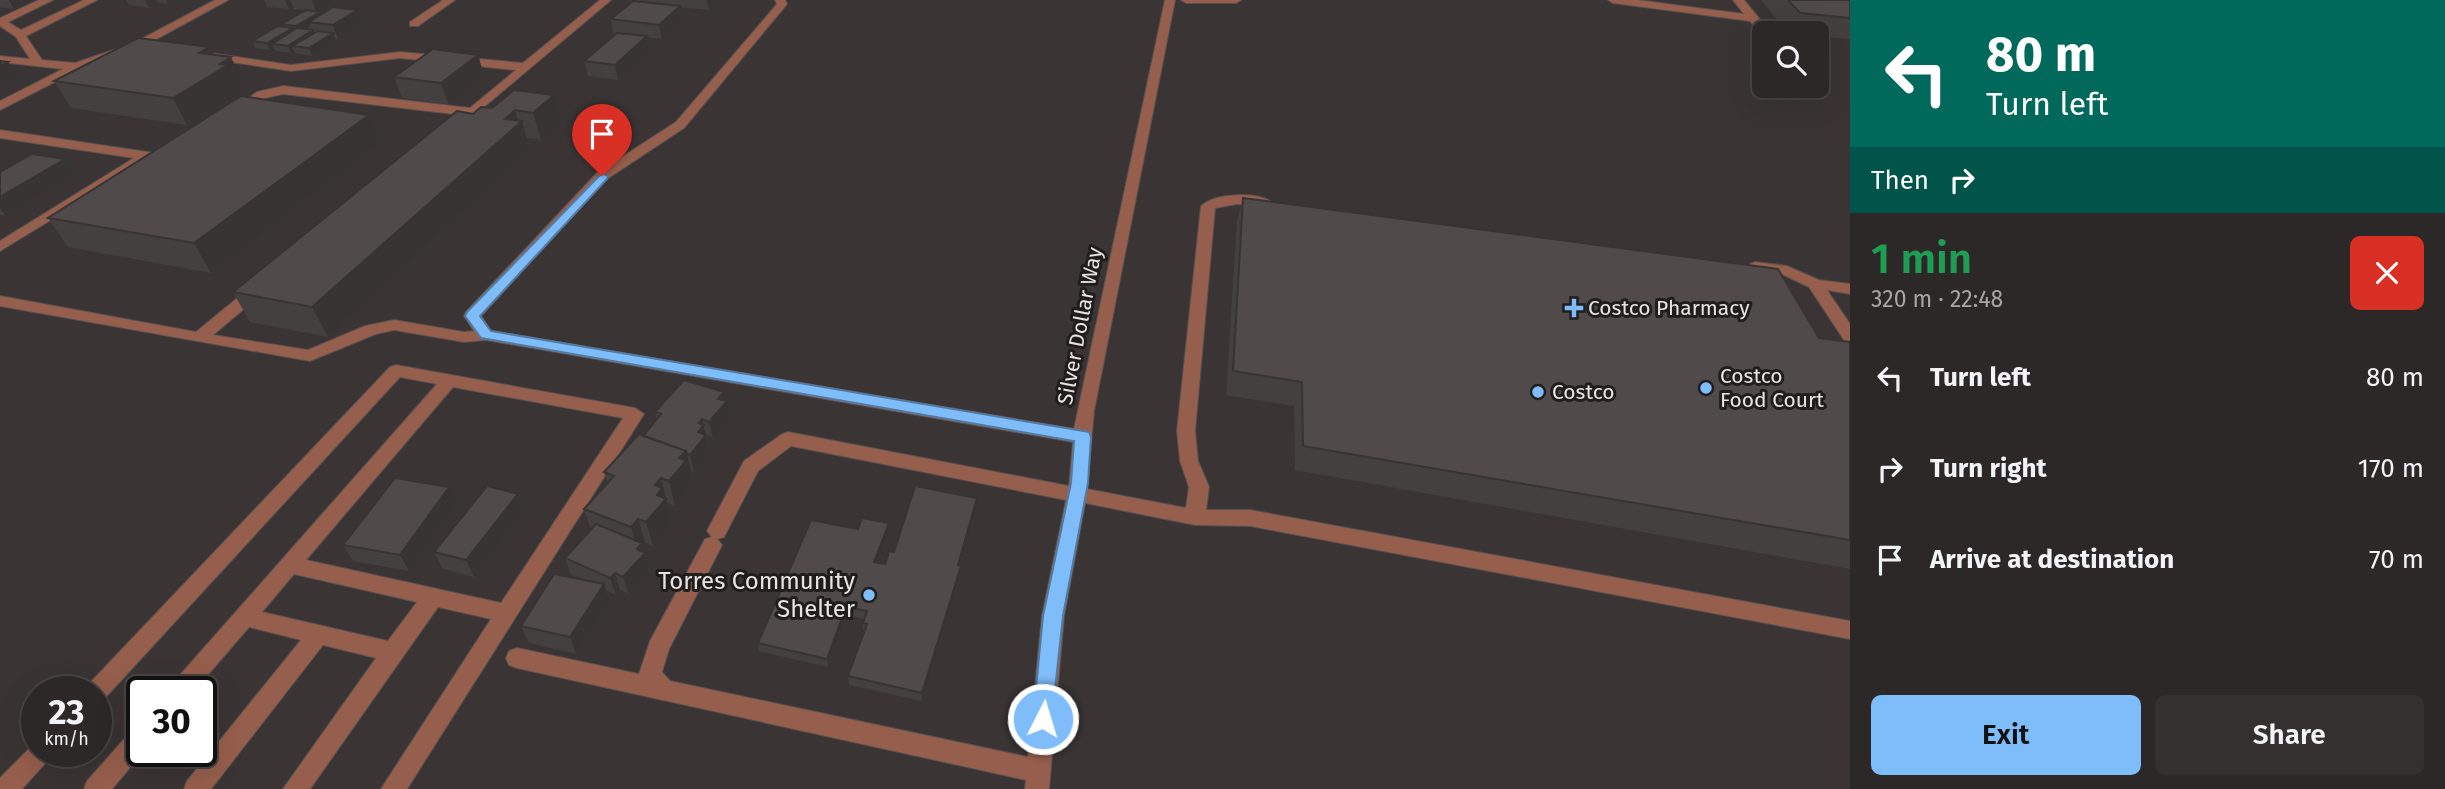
<!DOCTYPE html>
<html lang="en">
<head>
<meta charset="utf-8">
<style>
  :root { --surface:#2c2827; --page:#34302f; --text:#f1f3f6; --muted:#a6a6a7; --line:#484444; --accent:#7fbdfa }
  body { margin:0; font-family:"Fira Sans",sans-serif; background:var(--page); color:var(--text); height:100vh; display:flex; flex-direction:column; font-size:26px; white-space:nowrap }
  * { box-sizing:border-box; margin:0 }
  p { font-size:23px; color:var(--muted) }
  .icon { flex:none; width:38px; height:38px; fill:none; stroke:currentColor; stroke-width:2; stroke-linecap:round; stroke-linejoin:round }
  .map { position:relative; flex:1; overflow:hidden }
  .details { display:flex; flex-direction:column; background:var(--surface); width:595px }
  .details>* { flex:none }
  .banner { background:#00695c; color:#fff; overflow:hidden }
  .controls { position:absolute; left:1752px; top:21px; display:grid; gap:14px }
  .controls a { display:grid; place-items:center; width:77px; height:77px; border-radius:10px; background:var(--surface); box-shadow:0 7px 28px #0002,0 0 0 2px var(--line); font-size:35px }
  .speed { position:absolute; left:21px; top:676px; display:flex; gap:14px; font-size:35px; font-weight:700; text-align:center }
  .speed>* { display:grid; place-content:center; width:91px; height:91px; border-radius:50%; background:var(--surface); box-shadow:0 7px 28px #0002,0 0 0 2px var(--line); line-height:1 }
  .speed small { font-size:18px; font-weight:400 }
  .speed .limit { border:4px solid #111; border-radius:10px; background:#fff; color:#111 }
  .pin { position:absolute; display:grid; place-items:center; width:60px; height:60px; color:#fff; margin:-72px -30px; border-radius:50% 50% 50% 0; rotate:-45deg; box-shadow:0 0 7px #0007 }
  .pin .icon { rotate:45deg }
  .me { position:absolute; width:77px; margin:-38px; rotate:5deg; stroke-linejoin:round; filter:drop-shadow(0 0 5px #0008) }
  .turn { display:flex; align-items:center; gap:24px; height:147px; padding:0 21px; font-size:32px }
  .turn .icon { width:91px; height:91px; stroke-width:2.5 }
  .turn b { display:block; font-size:49px; line-height:60px }
  .then { display:flex; align-items:center; height:66px; padding:0 21px; background:#0003; gap:14px; font-size:26px }
  .round { display:grid; place-items:center; flex:none; width:74px; height:74px; border-radius:10px; background:var(--page) }
  .summary { display:flex; align-items:center; justify-content:space-between; height:119px; padding:0 21px }
  h1 { font-size:42px; font-weight:600; line-height:52px; color:#1e9e55 }
  .action { display:flex; gap:14px; margin-top:auto; padding:14px 21px }
  .action a { flex:1; height:80px; border-radius:10px; background:var(--accent); color:#111; font-size:28px; font-weight:600; line-height:80px; text-align:center }
  .action a+a { background:var(--page); color:var(--text) }
  ul { padding:0; list-style:none }
  li { display:flex; align-items:center; gap:21px; height:91px; padding:0 21px }
  li div { flex:1 }
  li b { display:block; font-size:26px }
  li em { font-style:normal }
  main { display:flex; flex:1; min-height:0 }
  .map>svg:first-child { display:block }
  .lines { fill:none; stroke-linecap:round; stroke-linejoin:round }
  .minor-casing { stroke:#565150; stroke-width:2 }
  .minor { fill:#965e4c; fill-rule:evenodd }
  .wall { fill:#454040 }
  .shaded-wall { fill:#383434 }
  .building { fill:#504b4a; stroke:#383434; stroke-width:2 }
  .route { fill:#7fbdfa; stroke:#537ba2; stroke-width:2 }
  .poi-dot { fill:#7fbdfa; stroke:#201d1d; stroke-width:2.5 }
  .labels { text-anchor:middle; dominant-baseline:central; stroke-width:6; stroke-linejoin:round; paint-order:stroke }
  .poi-label { font-size:21px; fill:#e7e4e3; stroke:#201d1d; text-anchor:start }
  .street-label { font-size:21px; fill:#e7e4e3; stroke:#201d1d }
  .near-poi-label { font-size:24px; fill:#e7e4e3; stroke:#201d1d; text-anchor:end }
</style>
</head>
<body>
<main>
<div class="map">
<svg width="1850" height="789" viewBox="0 0 1850 789">
  <rect width="100%" height="100%" fill="#3a3534"/>
  <g class="lines">
    <defs>
      <path id="minor" d="M39 0H53L8 22 21 30 84 0H97L26 36 42 60 75 63 134 43 215 0H228L142 47 80 69 0 110V101L63 69 0 62V56L30 59 16 37 0 26V18Z
        M443 0H455L418 26H410V22Z
        M600 0H611L453 133 447 129 462 115 283 94 265 98 241 114 231 111 257 92 283 86 470 108 516 70 400 58 291 71 210 59 204 56 210 53 291 65 400 52 523 63Z
        M775 0H785L787 4 684 128 607 179 481 316 491 331 1074 429 1165 0H1175L1094 411 1087 489 1186 508 1189 487 1180 461 1177 431 1201 206C1215 193 1258 191 1273 203L1271 206 1237 204 1215 208 1195 431 1198 461 1209 487 1206 510H1250L1850 621V639L1250 526 1195 525 1085 503 1064 616 1049 789H1025L1026 780 517 668 509 665 506 658 509 651 517 648 639 674 650 641 705 539 712 537 707 531 744 461 782 434 788 432 1069 486 1073 442 486 340 464 342 394 330 376 334 310 361 0 306V296L196 332 252 286 258 284 266 289 264 292 213 335 308 350 365 326 394 320 464 332 474 331 464 316 466 312 597 173 676 122 777 4ZM791 446 1066 500 1042 616 1028 757 670 681 662 672 669 649 722 545 717 539 724 537 758 471Z
        M1181 0H1241L1236 3H1186Z
        M1608 0H1637L1744 14 1733 0H1744L1771 33 1762 35 1750 21 1613 3Z
        M0 130 161 154 169 150 176 154 163 162 149 160 0 251V241L134 158 0 138Z
        M1755 262 1787 266 1819 280 1850 284V294L1827 290 1850 324V341L1844 340 1809 287 1784 275 1750 270 1747 267 1750 264Z
        M396 365 635 408 644 414 407 789H381L491 619 438 607 310 789H283L376 658 323 645 211 789H184L187 781 301 640 249 627 194 691H169L172 684 437 384 400 377 104 699 96 702V691H85L88 685 390 367ZM453 387 623 418 501 603 306 560ZM294 574 417 602 388 641 262 612Z
        M142 725V751H144L112 789H84L87 781 134 728Z
        M37 741V751H53L49 759 22 789H0V778Z"/>
    </defs>
    <use href="#minor" class="minor-casing"/>
    <use href="#minor" class="minor"/>
  </g>
  <path class="wall" d="M0 0H35L14 9 0 7Z
    M126 0H176L168 4 158 3 149 8 129 5Z
    M264 0H335L317 11 321 15 362 24 338 39H336V40L312 56 295 53 294 51 291 53 276 51 274 48 270 50 255 48 252 41 282 26 281 24 305 10 294 9 293 6 289 9 267 7Z
    M622 0H718L709 10 680 7 682 20 662 39 647 37 650 50 618 80 588 76 584 61 616 33H613L611 19 632 1Z
    M1761 0H1850V39L1816 36V33H1788Z
    M210 47 214 55 244 84 239 87 241 92 187 125 71 108 54 81Z
    M478 55 484 76 448 104 402 98 394 77Z
    M514 90 561 122 541 140 527 138 530 149 328 337 250 322 233 292 473 114 492 108Z
    M381 142 211 273 68 247 48 218Z
    M65 159 75 175 6 216 0 215V172Z
    M1243 198 1819 338 1850 342V569L1295 470 1294 406 1226 395 1237 221Z
    M725 401 730 418 713 438 707 436 710 452 694 472 691 471 692 475 690 477 692 485 675 506 667 503 672 523 653 546 645 543 643 546 650 569 629 594 620 590 616 595 607 591 610 601 576 654 529 643 521 626 582 579 571 575 565 558 591 530 584 509 608 483 604 472 643 436 657 420 655 412Z
    M977 498V506L960 565 961 574 922 701 849 685 848 676 863 632V623L864 619 847 615 828 667 759 651 758 643 858 529 889 523V532L878 563 885 564 894 552Z
    M457 504 409 571 353 561 343 545Z
    M524 511 474 577 443 569 434 552Z"/>
  <path class="shaded-wall" d="M9 0H35L14 9Z
    M145 0H156L158 3 149 8Z
    M166 0H176L168 4Z
    M285 0H290L293 6 289 9Z
    M312 0H335L316 12Z
    M707 0H718L709 10Z
    M680 6 682 20 662 39 659 25Z
    M357 10 362 24 338 39 333 25Z
    M320 12 323 19 309 22 310 26 299 33 296 26Z
    M293 28 296 35 272 44 274 48 270 50 267 43Z
    M313 30 316 37 292 46 294 51 291 53 288 46Z
    M333 33 336 40 312 56 309 48Z
    M647 36 650 50 618 80 615 65Z
    M210 47 221 69 220 64 231 57 244 84 239 87 241 92 187 125 173 98 199 53Z
    M478 55 484 76 448 104 441 83Z
    M8 62 17 76 0 85V66Z
    M554 95 561 122 541 140 533 113Z
    M515 110 519 124 522 121 530 149 328 337 312 307Z
    M369 115 381 142 211 273 194 243Z
    M65 159 75 175 6 216 0 208V197Z
    M724 392 726 403 727 401 730 418 713 438 709 422 718 399Z
    M702 419 710 452 694 472 690 455 698 432 699 423Z
    M686 451 692 475 690 477 692 485 675 506 669 481 679 458Z
    M661 478 672 523 653 546 646 522 655 485Z
    M449 487 457 504 409 571 400 555Z
    M518 494 524 511 474 577 466 560Z
    M977 498V506L958 573V565Z
    M638 519 645 543 643 546 650 569 629 594 623 577 637 549 631 527Z
    M889 523V532L875 571 874 562Z
    M961 566V574L922 701V693Z
    M615 573 620 590 616 595 610 578Z
    M604 584 610 601 576 654 570 637Z
    M846 607 847 615 828 667 827 659Z"/>
  <path class="building" d="M1788 0H1850V18L1800 13Z
    M633 1 680 6 659 25 611 19Z
    M333 7 357 10 333 25 309 22Z
    M306 10 320 12 296 26 281 24Z
    M278 26 293 28 267 43 252 41Z
    M297 28 313 30 288 46 272 44Z
    M318 31 333 33 309 48 292 46Z
    M617 33 647 36 615 65 584 61Z
    M138 38 210 47 199 53 231 57 220 64 228 65 173 98 54 81Z
    M433 49 478 55 441 83 394 77Z
    M0 61 8 62 0 66Z
    M514 90 554 95 533 113 515 110 505 119 522 121 312 307 233 292 457 111 473 114 481 107 492 108Z
    M241 96 369 115 194 243 48 218Z
    M32 154 65 159 0 197V172Z
    M1243 198 1778 269 1819 338 1850 342V540L1303 446 1302 382 1233 371Z
    M684 380 724 392 718 399 727 401 709 422 702 419 699 423 704 425 698 432 706 435 690 455 687 454 686 451 643 436 661 414 655 412Z
    M639 434 686 451 679 458 686 461 669 481 661 478 655 485 662 488 657 495 666 499 646 522 638 519 631 527 584 509 614 476 604 472Z
    M395 478 449 487 400 555 343 545Z
    M487 486 518 494 466 560 434 552Z
    M915 486 977 498 958 565 961 566 922 693 848 676 867 624 863 623 867 611 846 607 827 659 758 643 811 520 858 529 862 518 889 523 874 562 885 564 889 551 894 552Z
    M596 524 642 543 637 549 645 553 623 577 615 573 610 578 565 558Z
    M554 574 604 584 570 637 521 626Z"/>
  <path class="route" d="M602 173 608 176 607 179 480 316 491 331 1089 432 1091 437 1088 483 1063 616 1051 726 1043 729 1036 726 1033 719 1043 616 1071 483 1074 441 481 338 465 316 467 312Z"/>
  <g class="poi-dot">
    <path d="M1570.5 297.5h7v7h7v7h-7v7h-7v-7h-7v-7h7z"/>
    <circle cx="1706" cy="388" r="7"/>
    <circle cx="1538" cy="392" r="7"/>
    <circle cx="869" cy="595" r="7"/>
  </g>
  <g class="labels">
    <g class="poi-label">
      <text x="1588" y="308">Costco Pharmacy</text>
      <text x="1720" y="376">Costco<tspan x="1720" dy="24">Food Court</tspan></text>
      <text x="1552" y="392">Costco</text>
    </g>
    <g class="street-label">
      <text transform="translate(1080 326) rotate(-79)">Silver Dollar Way</text>
    </g>
    <g class="near-poi-label">
      <text x="855" y="581">Torres Community<tspan x="855" dy="28">Shelter</tspan></text>
    </g>
  </g>
</svg>
<div class="controls">
<a><svg class="icon" aria-label="search" viewBox="0 0 24 24"><circle cx="10" cy="10" r="6"/><path d="M15 15l6 6"/></svg></a>
</div>
<div class="speed"><div>23<small>km/h</small></div><div class="limit">30</div></div>
<div class="pin" style="left:602px;top:176px;background:#d93025"><svg class="icon" aria-label="arrive" viewBox="0 0 24 24"><path d="M6 21V4h12l-3 4 3 4H6"/></svg></div>
<svg class="me" style="left:1043px;top:719px" viewBox="-20 -20 40 40"><circle r="17" fill="#7fbdfa" stroke="#fff" stroke-width="3"/><path d="M0-11L8 9 0 5-8 9z" fill="#fff"/></svg>
</div>
<section class="details">
<div class="banner">
<div class="turn"><svg class="icon" aria-label="left" viewBox="0 0 24 24"><path d="M17 20v-9H6M10 6l-5 5 5 5"/></svg><div><b>80 m</b>Turn left</div></div>
<div class="then">Then<svg class="icon" aria-label="right" viewBox="0 0 24 24"><path d="M7 20v-9h11M14 6l5 5-5 5"/></svg></div>
</div>
<div class="summary"><div><h1>1 min</h1><p>320 m · 22:48</p></div><a class="round" style="background:#d93025;color:#fff"><svg class="icon" aria-label="close" viewBox="0 0 24 24"><path d="M6 6l12 12M18 6L6 18"/></svg></a></div>
<ul>
<li><svg class="icon" aria-label="left" viewBox="0 0 24 24"><path d="M17 20v-9H6M10 6l-5 5 5 5"/></svg><div><b>Turn left</b></div><em>80 m</em></li>
<li><svg class="icon" aria-label="right" viewBox="0 0 24 24"><path d="M7 20v-9h11M14 6l5 5-5 5"/></svg><div><b>Turn right</b></div><em>170 m</em></li>
<li><svg class="icon" aria-label="arrive" viewBox="0 0 24 24"><path d="M6 21V4h12l-3 4 3 4H6"/></svg><div><b>Arrive at destination</b></div><em>70 m</em></li>
</ul>
<div class="action"><a>Exit</a><a>Share</a></div>
</section>
</main>
</body>
</html>
